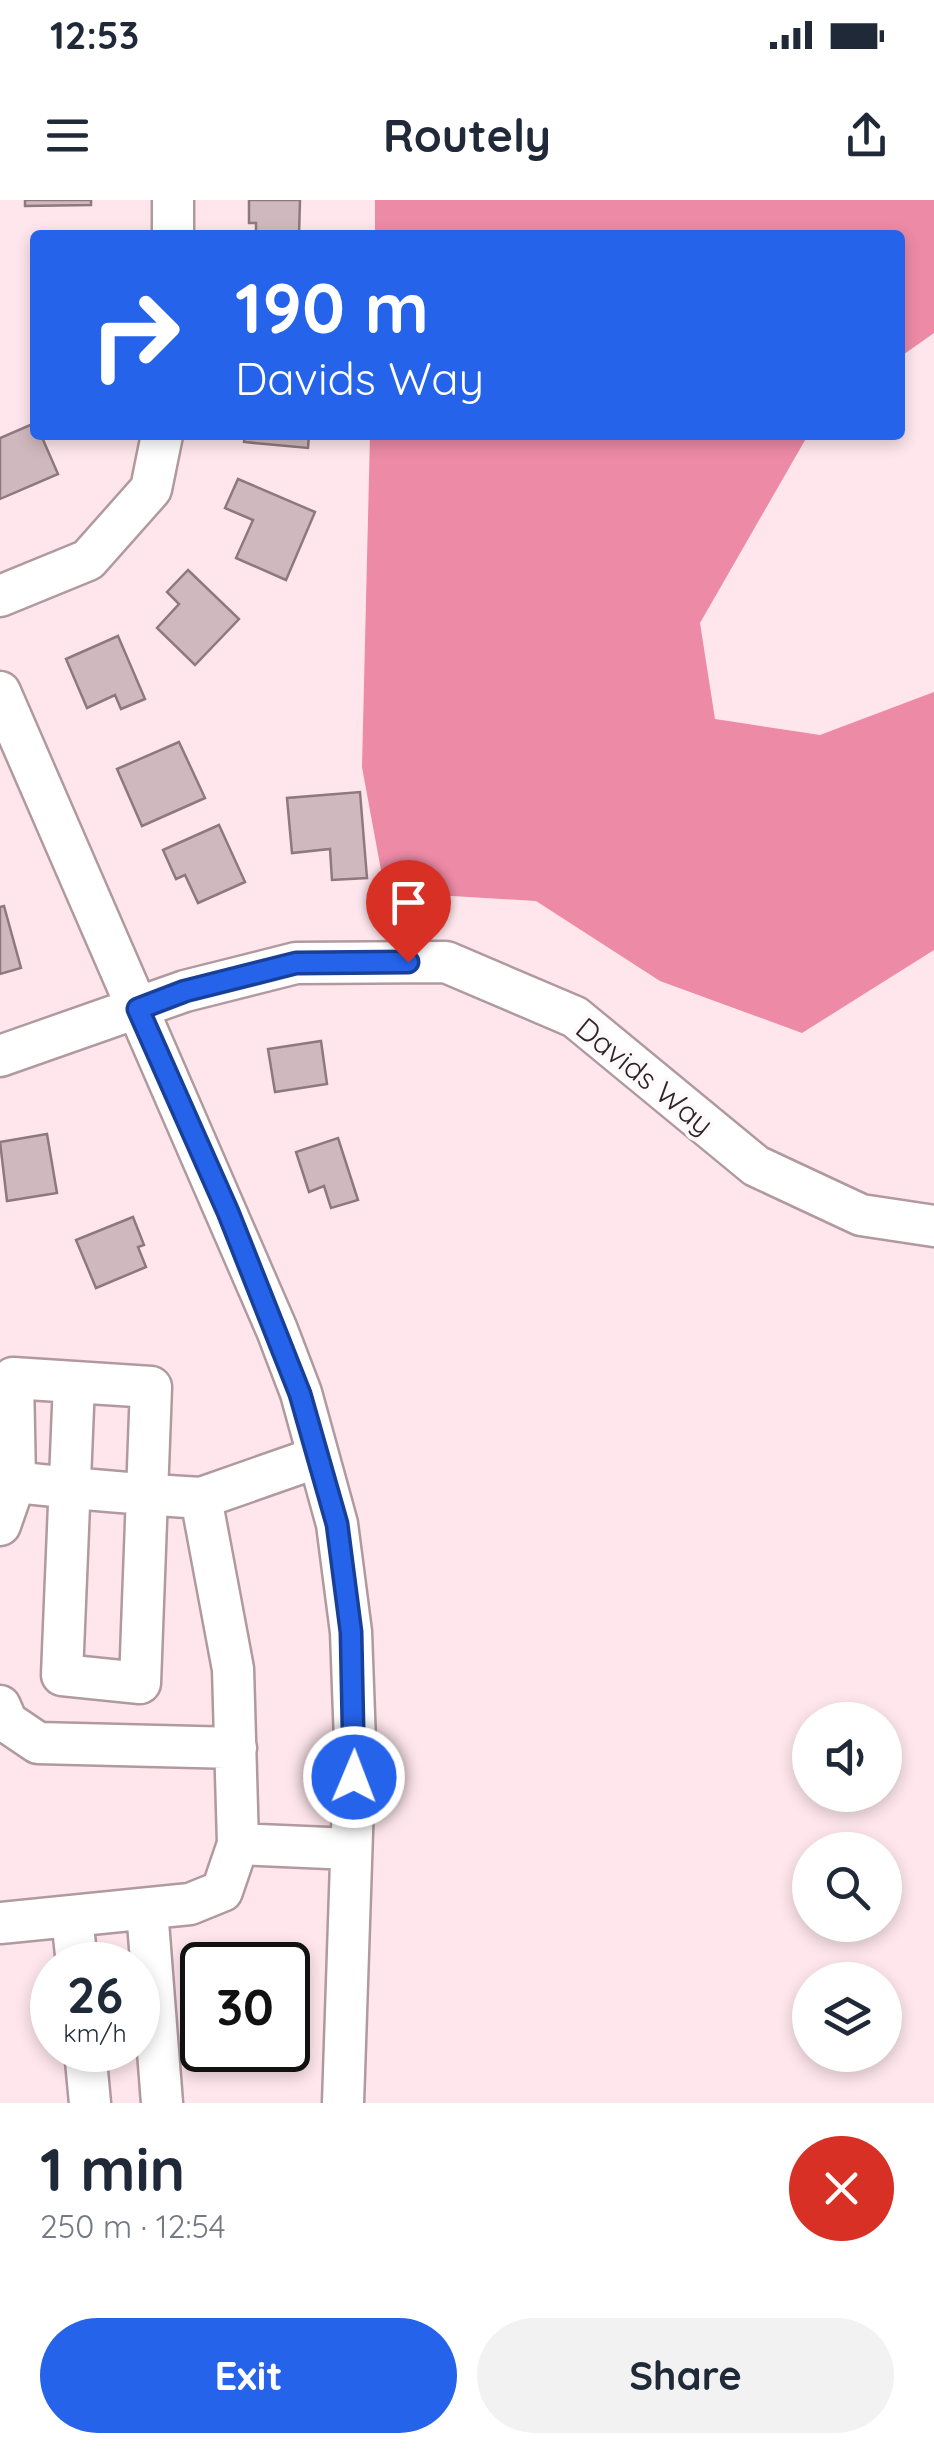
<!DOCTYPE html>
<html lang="en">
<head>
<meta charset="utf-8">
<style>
  :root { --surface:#fff; --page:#f2f2f3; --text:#1f2937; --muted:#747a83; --accent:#2563eb }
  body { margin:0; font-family:Quicksand,sans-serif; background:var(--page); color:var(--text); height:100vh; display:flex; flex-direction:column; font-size:38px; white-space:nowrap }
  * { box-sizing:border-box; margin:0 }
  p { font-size:32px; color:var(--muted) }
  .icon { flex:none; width:55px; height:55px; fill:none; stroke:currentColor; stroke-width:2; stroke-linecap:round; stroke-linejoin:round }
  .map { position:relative; height:1903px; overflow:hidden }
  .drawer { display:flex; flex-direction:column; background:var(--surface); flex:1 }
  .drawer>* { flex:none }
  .hud { position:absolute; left:30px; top:30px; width:875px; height:210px; border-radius:10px; box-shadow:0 5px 15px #0003; background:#2563eb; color:#fff; overflow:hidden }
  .buttons { position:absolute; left:792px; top:1502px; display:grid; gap:20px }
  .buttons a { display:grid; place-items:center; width:110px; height:110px; border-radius:50%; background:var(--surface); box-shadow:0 5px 15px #0003; font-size:50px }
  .speed { position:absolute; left:30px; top:1742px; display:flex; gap:20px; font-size:50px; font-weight:700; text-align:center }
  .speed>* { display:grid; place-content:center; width:130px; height:130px; border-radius:50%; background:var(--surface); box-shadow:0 5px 15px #0003; line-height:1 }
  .speed small { font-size:25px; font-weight:400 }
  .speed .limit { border:5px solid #111; border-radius:15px; background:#fff; color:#111 }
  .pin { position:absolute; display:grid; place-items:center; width:85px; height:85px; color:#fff; margin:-102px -42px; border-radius:50% 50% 50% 0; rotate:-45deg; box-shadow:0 0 10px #0007 }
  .pin .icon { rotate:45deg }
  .me { position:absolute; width:110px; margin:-55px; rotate:1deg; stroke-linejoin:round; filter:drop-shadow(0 0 8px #0008) }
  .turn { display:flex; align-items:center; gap:35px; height:210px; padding:0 40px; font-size:45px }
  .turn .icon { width:130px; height:130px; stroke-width:2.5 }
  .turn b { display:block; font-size:70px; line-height:85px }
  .round { display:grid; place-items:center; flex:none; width:105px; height:105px; border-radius:52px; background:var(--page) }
  .summary { display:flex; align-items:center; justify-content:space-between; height:170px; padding:0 40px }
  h1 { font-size:60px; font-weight:700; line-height:75px }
  .action { display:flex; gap:20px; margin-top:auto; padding:20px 40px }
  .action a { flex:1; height:115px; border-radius:60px; background:var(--accent); color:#fff; font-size:40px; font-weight:700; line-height:115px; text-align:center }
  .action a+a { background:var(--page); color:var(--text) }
  .status { display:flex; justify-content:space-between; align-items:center; height:70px; padding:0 50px; background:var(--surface); direction:ltr }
  .status svg { height:28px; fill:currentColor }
  header { display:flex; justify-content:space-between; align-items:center; height:130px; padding:0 40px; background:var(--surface); font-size:45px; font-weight:700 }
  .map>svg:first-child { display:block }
  .forest { fill:#ed8aa6 }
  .building { fill:#d0b9be; stroke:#8e797e; stroke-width:2.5 }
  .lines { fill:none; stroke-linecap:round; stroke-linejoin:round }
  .minor-casing { stroke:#b09a9f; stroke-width:45 }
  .minor { stroke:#fff; stroke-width:40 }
  .route-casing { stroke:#184099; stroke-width:25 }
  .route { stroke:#2563eb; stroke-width:18 }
  .labels { text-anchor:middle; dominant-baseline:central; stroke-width:8; stroke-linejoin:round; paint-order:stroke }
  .street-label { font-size:30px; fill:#2d2426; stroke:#fef9fa }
</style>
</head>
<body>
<div class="status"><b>12:53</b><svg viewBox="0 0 49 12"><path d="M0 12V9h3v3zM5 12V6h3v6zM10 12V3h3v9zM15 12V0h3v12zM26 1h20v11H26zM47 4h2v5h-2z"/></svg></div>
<header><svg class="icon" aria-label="menu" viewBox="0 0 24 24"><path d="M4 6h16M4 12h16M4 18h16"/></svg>Routely<svg class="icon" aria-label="share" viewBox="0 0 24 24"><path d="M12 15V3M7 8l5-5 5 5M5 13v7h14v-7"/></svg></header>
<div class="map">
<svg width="934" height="1903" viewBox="0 0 934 1903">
  <rect width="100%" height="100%" fill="#fee6ec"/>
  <path class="forest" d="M375 0H934V133L900 157V35H375Z
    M370 235H808L700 423 715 519 820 535 934 492V750L802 833 660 781 536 701 385 692 362 567Z"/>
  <path class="building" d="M25 0H91V5L25 6Z
    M249 0H300L299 35H256V23H249Z
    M35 223V235H41L58 274 0 299V238Z
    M245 235H309L308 248 244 242Z
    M238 279 315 312 286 380 236 358 253 320 225 308Z
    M188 370 239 419 195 465 157 428 179 404 167 392Z
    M118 436 145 499 121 509 115 495 87 508 66 459Z
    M179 542 205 598 142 626 117 569Z
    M360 592 367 678 332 680 330 649 292 653 287 598Z
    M219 625 245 682 198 703 185 675 176 679 163 650Z
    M4 706 21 768 0 774V707Z
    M321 841 327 884 275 892 268 849Z
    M47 934 57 993 7 1001 0 942Z
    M338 938 358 1000 331 1008 324 986 309 992 296 952Z
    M133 1017 144 1045 138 1047 146 1067 96 1088 76 1040Z"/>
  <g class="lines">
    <defs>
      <path id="minor" d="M173 0V35
        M0 396 88 360 151 289 162 235
        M0 492 277 1130 301 1193 337 1324 351 1432 355 1542 343 1903
        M0 856 185 791 296 763 446 762 575 817 756 966 861 1015 934 1026
        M74 1183 62 1475 140 1483 151 1187 13 1178 15 1282C77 1289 138 1294 201 1298
        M0 1325 15 1282
        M0 1506 7 1522 38 1543 236 1548
        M238 1644 233 1469 201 1298 318 1257
        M147 1709 162 1903
        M72 1716 77 1765
        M0 1723 190 1704 222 1691 238 1644 351 1649
        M85 1850 90 1903"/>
    </defs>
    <use href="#minor" class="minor-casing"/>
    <use href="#minor" class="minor"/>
  </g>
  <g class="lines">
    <defs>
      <path id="route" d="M354 1577 351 1432 337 1324 300 1194 228 1012 138 809 185 791 296 763 408 762"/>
    </defs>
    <use href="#route" class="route-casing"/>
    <use href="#route" class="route"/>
  </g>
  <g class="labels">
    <g class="street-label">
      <text transform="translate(645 876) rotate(39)">Davids Way</text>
    </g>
  </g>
</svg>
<div class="buttons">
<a><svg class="icon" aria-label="sound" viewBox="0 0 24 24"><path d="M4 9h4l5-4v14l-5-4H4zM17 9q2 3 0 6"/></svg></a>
<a><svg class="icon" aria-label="search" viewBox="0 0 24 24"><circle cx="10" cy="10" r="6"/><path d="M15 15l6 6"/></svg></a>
<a><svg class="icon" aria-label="layers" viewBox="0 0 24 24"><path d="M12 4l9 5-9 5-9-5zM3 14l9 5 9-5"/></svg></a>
</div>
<div class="speed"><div>26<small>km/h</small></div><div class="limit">30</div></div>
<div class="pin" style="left:408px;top:762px;background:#d93025"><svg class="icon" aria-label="arrive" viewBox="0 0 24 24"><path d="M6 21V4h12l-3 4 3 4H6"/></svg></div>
<svg class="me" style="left:354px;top:1577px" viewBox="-20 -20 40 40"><circle r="17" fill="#2563eb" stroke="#fff" stroke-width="3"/><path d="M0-11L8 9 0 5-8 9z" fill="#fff"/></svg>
<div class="hud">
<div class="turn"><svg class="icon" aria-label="right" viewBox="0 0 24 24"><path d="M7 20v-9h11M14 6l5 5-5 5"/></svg><div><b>190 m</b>Davids Way</div></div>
</div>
</div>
<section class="drawer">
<div class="summary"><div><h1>1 min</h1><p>250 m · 12:54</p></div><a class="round" style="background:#d93025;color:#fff"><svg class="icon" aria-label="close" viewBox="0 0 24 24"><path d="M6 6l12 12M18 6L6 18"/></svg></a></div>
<div class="action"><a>Exit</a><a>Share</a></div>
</section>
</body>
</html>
